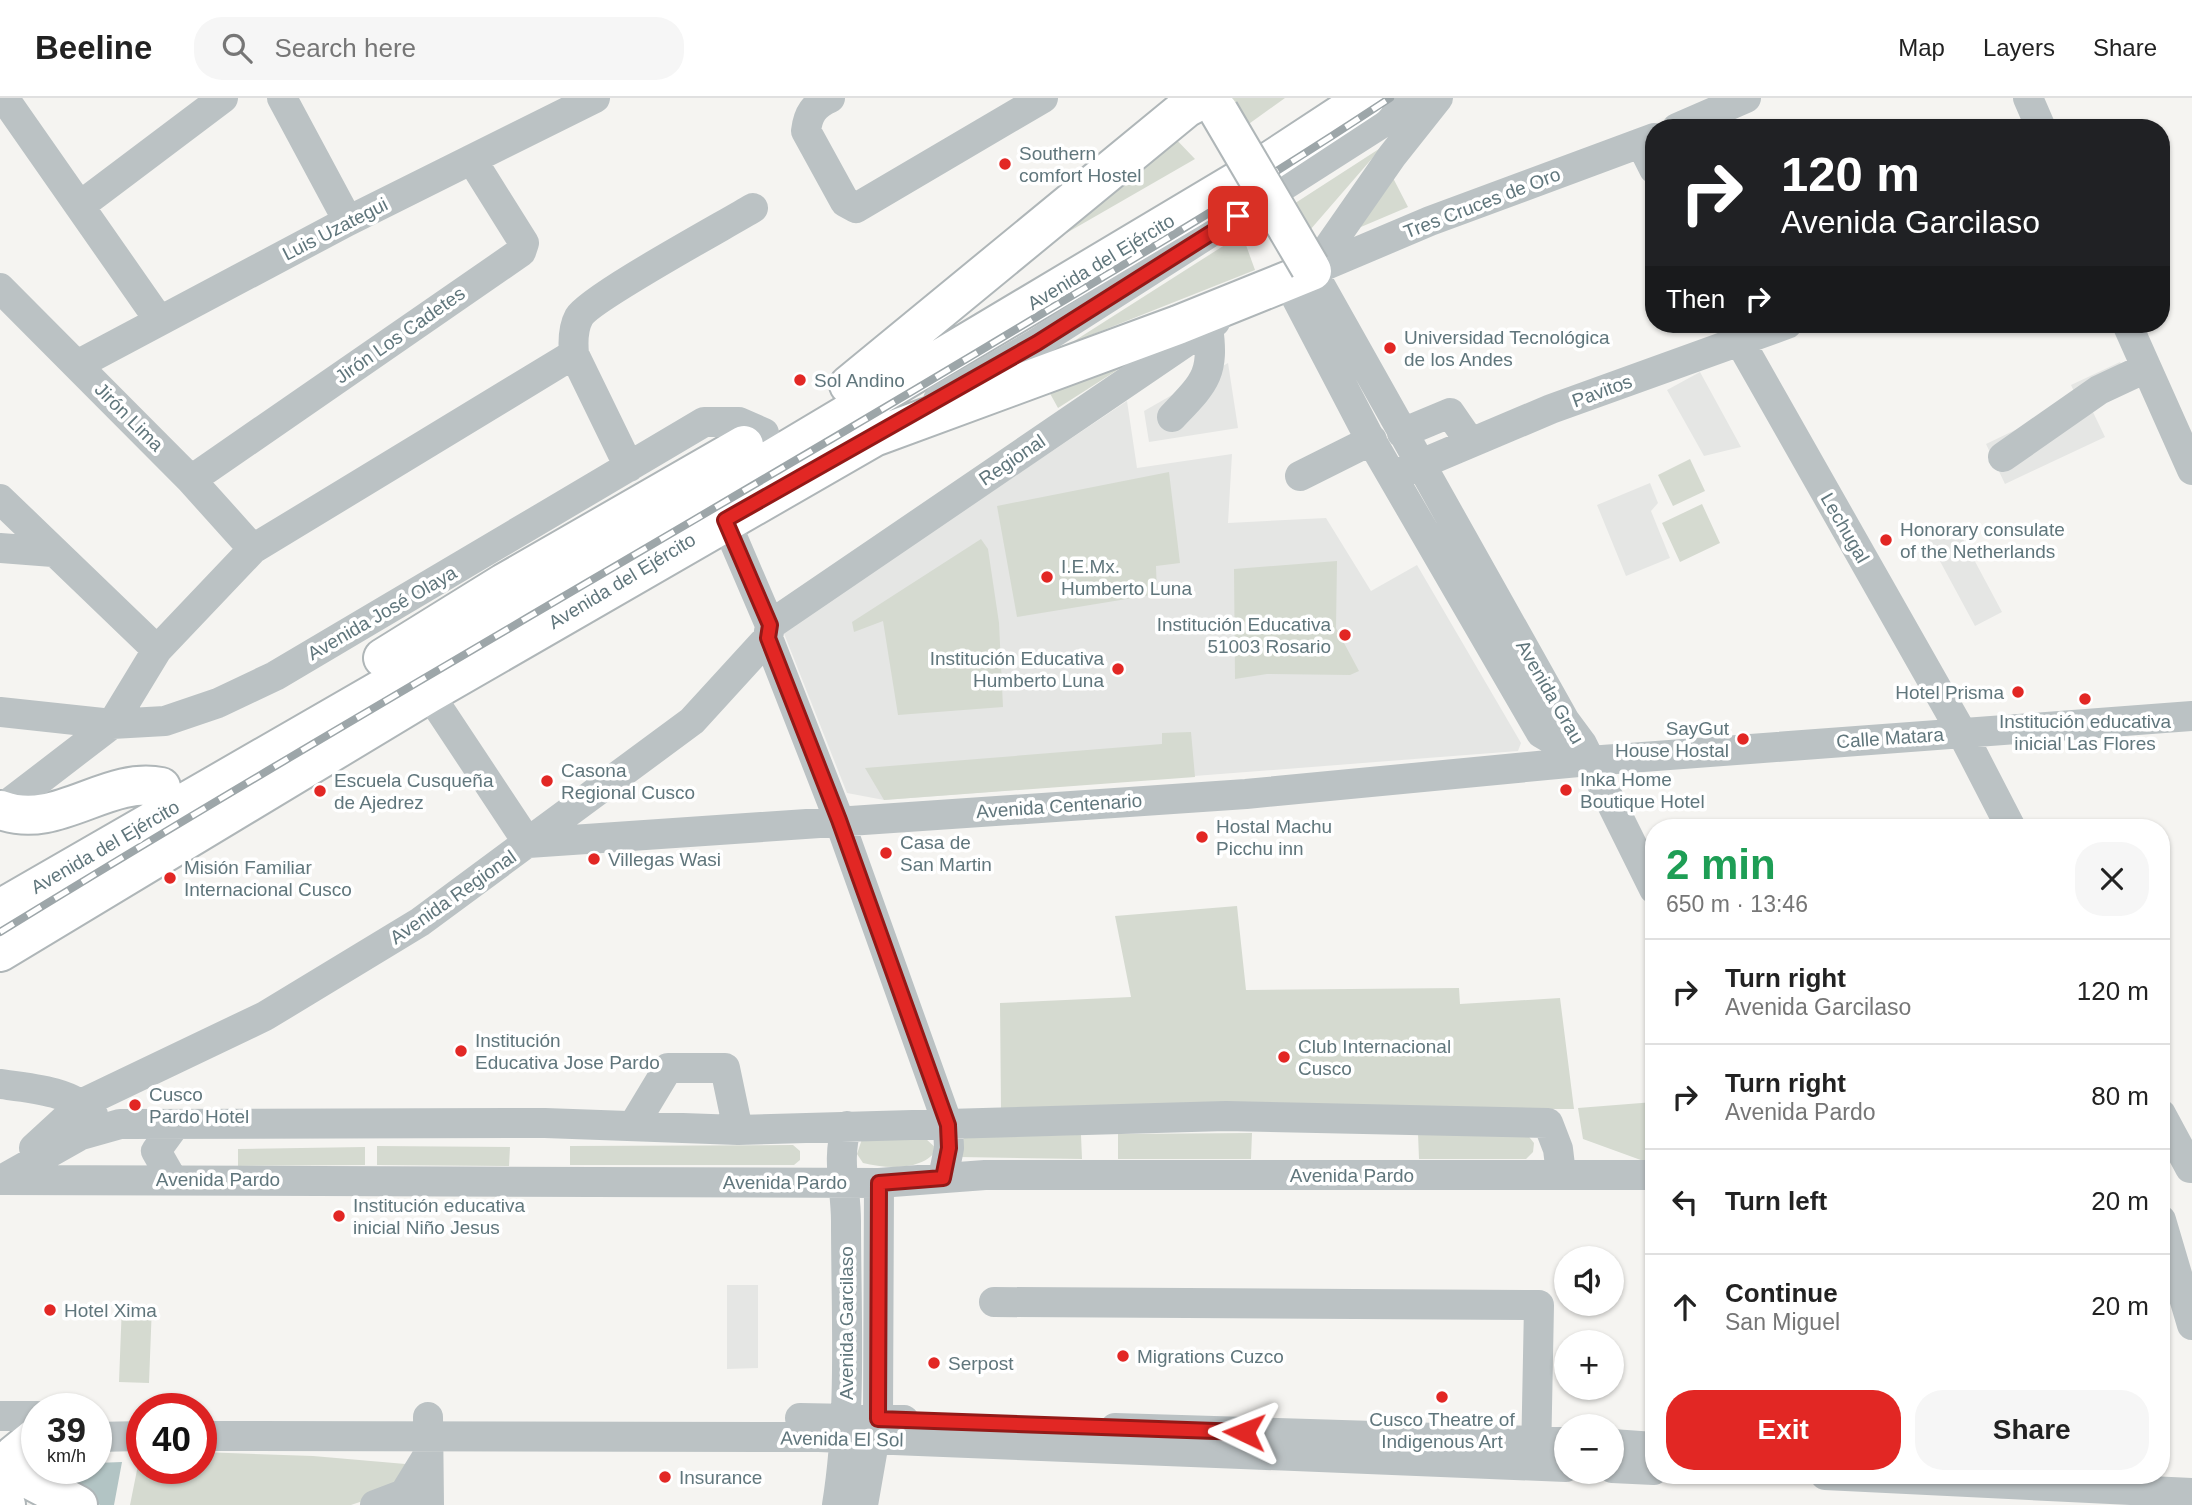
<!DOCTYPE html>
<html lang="en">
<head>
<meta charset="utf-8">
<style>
  :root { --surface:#fff; --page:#f6f6f6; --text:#222; --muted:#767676; --line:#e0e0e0; --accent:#e22724 }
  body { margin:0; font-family:Arial,sans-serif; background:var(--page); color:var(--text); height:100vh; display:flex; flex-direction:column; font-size:26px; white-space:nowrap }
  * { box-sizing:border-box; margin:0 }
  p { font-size:23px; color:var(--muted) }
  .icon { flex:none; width:38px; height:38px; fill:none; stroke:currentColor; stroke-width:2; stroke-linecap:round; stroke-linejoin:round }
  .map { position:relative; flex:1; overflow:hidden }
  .details { position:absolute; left:1645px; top:721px; width:525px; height:665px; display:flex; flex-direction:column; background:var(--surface); border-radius:28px; box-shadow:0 2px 5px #0004 }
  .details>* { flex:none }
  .guide { position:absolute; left:1645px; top:21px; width:525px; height:214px; border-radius:28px; box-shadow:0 2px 5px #0004; background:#202124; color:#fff; overflow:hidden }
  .controls { position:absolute; left:1554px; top:1148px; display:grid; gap:14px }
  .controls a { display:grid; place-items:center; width:70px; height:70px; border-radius:50%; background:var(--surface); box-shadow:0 2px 5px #0004; font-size:35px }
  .speed { position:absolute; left:21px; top:1295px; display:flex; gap:14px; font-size:35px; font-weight:700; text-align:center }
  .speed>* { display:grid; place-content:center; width:91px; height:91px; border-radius:50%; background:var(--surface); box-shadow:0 2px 5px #0004; line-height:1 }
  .speed small { font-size:18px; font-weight:400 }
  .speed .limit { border:10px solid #d22; background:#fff; color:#111 }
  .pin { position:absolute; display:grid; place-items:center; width:60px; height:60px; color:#fff; margin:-30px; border-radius:14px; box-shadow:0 4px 10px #0006 }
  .me { position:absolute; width:77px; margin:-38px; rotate:272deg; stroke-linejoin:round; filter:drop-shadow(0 0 5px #0008) }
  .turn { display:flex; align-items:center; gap:24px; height:147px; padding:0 21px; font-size:32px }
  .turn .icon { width:91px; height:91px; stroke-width:2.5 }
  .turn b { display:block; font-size:49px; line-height:60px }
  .then { display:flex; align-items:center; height:66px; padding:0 21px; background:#0003; gap:14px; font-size:26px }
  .round { display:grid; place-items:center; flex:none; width:74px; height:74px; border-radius:28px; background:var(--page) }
  .summary { display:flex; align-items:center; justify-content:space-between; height:119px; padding:0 21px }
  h1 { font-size:42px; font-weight:800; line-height:52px; color:#1e9e55 }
  .cta { display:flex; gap:14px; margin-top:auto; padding:14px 21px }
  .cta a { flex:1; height:80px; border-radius:28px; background:var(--accent); color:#fff; font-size:28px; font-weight:800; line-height:80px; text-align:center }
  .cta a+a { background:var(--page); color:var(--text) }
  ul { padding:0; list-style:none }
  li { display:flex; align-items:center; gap:21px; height:105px; padding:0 21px; border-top:2px solid var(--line) }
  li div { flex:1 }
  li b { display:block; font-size:26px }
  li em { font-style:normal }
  header { display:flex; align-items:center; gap:42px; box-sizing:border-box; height:98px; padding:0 35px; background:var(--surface); border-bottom:2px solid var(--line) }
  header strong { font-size:33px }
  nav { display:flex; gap:38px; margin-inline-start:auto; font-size:24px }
  .search { width:490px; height:63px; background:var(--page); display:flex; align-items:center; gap:18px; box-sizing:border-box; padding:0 24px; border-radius:28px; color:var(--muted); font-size:26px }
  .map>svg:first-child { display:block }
  .built { fill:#e5e6e4 }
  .green { fill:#d5dad0 }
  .water { fill:#b2c4c4 }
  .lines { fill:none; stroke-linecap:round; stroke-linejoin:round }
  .major-casing { stroke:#afb6b8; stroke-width:42 }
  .minor { stroke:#bbc2c4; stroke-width:30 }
  .major { stroke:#fff; stroke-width:38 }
  .rail-casing { stroke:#9da6a9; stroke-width:8 }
  .rail { stroke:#fff; stroke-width:5; stroke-dasharray:16; stroke-linecap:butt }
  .major-bridge-casing { stroke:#afb6b8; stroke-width:42; stroke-linecap:butt }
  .major-bridge { stroke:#fff; stroke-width:38 }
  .route-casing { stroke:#931917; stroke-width:18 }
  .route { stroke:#e22724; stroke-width:12 }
  .poi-dot { fill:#e22724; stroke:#fff; stroke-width:2.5 }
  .labels { text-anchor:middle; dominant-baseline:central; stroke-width:7; stroke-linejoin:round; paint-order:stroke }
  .poi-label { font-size:19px; fill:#60767c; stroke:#fff; text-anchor:start }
  .street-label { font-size:19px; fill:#60767c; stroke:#fff }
</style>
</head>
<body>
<header>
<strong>Beeline</strong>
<div class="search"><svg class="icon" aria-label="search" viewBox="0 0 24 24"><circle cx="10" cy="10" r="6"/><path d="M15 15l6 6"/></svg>Search here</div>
<nav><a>Map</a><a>Layers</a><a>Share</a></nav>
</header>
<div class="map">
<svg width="2192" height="1407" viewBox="0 0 2192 1407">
  <rect width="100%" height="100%" fill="#f5f4f1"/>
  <path class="built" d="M2120 264 2131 288 2090 308 2105 339 2005 386 1986 346 2078 302 2071 287Z
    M1228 265 1238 330 1149 344 1144 313Z
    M1700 274 1741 349 1704 358 1667 292Z
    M1127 303 1137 370 1232 356 1228 425 1326 420 1371 493 1417 467 1521 645 1518 653 884 702 847 695 783 533Z
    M1650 385 1658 405 1651 413 1670 460 1626 478 1597 407Z
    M1955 426 2002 514 1975 528 1928 441Z
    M727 1187H758V1270L727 1271Z"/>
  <path class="green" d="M1232 0H1285L1239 33Z
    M1171 36 1195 61 997 175Z
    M1382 49 1310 132 1286 111Z
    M1392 78 1408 109 1342 137Z
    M1242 136 1255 172 1071 245Z
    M1155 248 1058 310 1047 290Z
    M1690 361 1705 393 1673 408 1658 377Z
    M1169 374 1180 465 1156 468 1157 496 1017 519 997 408Z
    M1702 406 1720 445 1680 464 1662 425Z
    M981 441 988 451 999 525 1003 609 898 617 883 523 854 534 852 524Z
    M1337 463 1336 530 1359 573 1350 577 1267 576 1235 581 1234 471Z
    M1191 634 1195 679 884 702 865 670 1162 646V635Z
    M1237 808 1246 892 1459 890 1460 906 1560 900 1574 1011 1001 1012 1000 905 1131 899 1115 818Z
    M1654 1004V1063L1649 1065 1583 1041 1578 1010Z
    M1252 1035 1251 1061H1118V1036Z
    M1418 1035H1526L1534 1045 1533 1054 1526 1061H1419Z
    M1081 1037 1082 1061 960 1059 964 1038Z
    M862 1041H926L937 1051C924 1073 886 1071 863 1065L857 1056Z
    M793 1047 800 1053V1062L794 1067H570V1048Z
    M377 1048 510 1049 509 1068 377 1067Z
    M365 1049V1067L238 1068V1051Z
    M122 1206 152 1207 149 1285 119 1284Z
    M141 1352 142 1370H201V1354L313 1358 417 1367 404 1389 351 1407H130Z"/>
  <path class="water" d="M122 1364 114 1407H100L67 1389 73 1370H96V1365Z"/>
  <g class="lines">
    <defs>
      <path id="major" d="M849 287 1186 10 1205 0
        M383 560 504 485 744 347
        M1 712C57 733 106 678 161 689
        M0 811 519 512 1261 69 1366 0
        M0 854 428 596 874 339 1178 227 1312 173
        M0 1366 78 1407
        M19 1374 14 1357 36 1339
        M0 1403 6 1407"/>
    </defs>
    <use href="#major" class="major-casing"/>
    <path class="minor" d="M4 0 159 222
      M282 0 348 123
      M830 0C814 7 808 16 806 33L845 104 856 110 1043 0
      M2028 0 2041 30
      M1677 30 1746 0
      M1641 45 1654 71
      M81 107 223 0
      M1310 169 1565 623 1582 646 1654 791
      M1312 173 1430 123 1654 40
      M1312 173 1392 58 1438 0
      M1286 180 1367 335 1541 635 1589 663
      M0 190 191 382 253 451
      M1730 226 1962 635 2011 730
      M2127 226 2192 372
      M77 267 348 123 595 0
      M938 302 1037 245 1421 0
      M1172 319C1204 285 1215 277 1208 229
      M1402 335 1450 315 1470 344
      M2003 359 2099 292 2146 270
      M629 369 574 256C573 245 573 230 579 219 590 200 725 127 753 110
      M1402 374 1551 311 1787 226
      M1300 378 1372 342
      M191 382 521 154 524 145 472 62
      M0 401 157 552
      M725 422 770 527 768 540 839 722 948 1027 949 1050 943 1080
      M0 450 53 454
      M770 527 1215 224
      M418 579 528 745 1246 696 1589 663 2192 618
      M0 614 112 626 157 552 253 451 574 256
      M0 712 112 626 165 623 218 605 275 578 704 324H739L764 335
      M0 986C31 990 72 993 93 1017
      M2161 1016 2190 1070
      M633 1028 668 970H725L738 1032
      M34 1050 83 1005 265 918 420 824 692 623 768 540
      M3 1081 81 1037 120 1026 545 1025 738 1032 1226 1018 1548 1025 1558 1051 1561 1076
      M172 1081 156 1053 175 1027
      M1 1082 879 1085 985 1077H1654
      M2161 1122 2192 1227
      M994 1204 1539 1207 1536 1361
      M0 1318H37
      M428 1319 429 1407
      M800 1320 904 1322
      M1115 1330 1566 1344
      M201 1338 819 1339 1566 1369
      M96 1339 142 1338
      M1612 1346 1654 1349
      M1612 1370 1654 1372
      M1825 1377 2192 1395
      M375 1407 404 1396 428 1357
      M837 1407C852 1314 846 1217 846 1123 846 1089 836 1061 847 1028
      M863 1407 878 1321 879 1085"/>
    <use href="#major" class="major"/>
    <defs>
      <path id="rail" d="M0 834C326 634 659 445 988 248 1123 167 1259 87 1390 0"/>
    </defs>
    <use href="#rail" class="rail-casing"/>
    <use href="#rail" class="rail"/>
    <defs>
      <path id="major-bridge" d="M1219 14 1310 169"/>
    </defs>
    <use href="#major-bridge" class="major-bridge-casing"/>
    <use href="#major-bridge" class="major-bridge"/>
  </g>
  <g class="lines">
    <defs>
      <path id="route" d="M1238 118 1037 245 725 422 770 527 768 540 839 722 948 1027 949 1050 943 1080 879 1085 878 1321 1244 1334"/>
    </defs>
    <use href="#route" class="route-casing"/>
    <use href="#route" class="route"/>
  </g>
  <g class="poi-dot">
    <circle cx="1005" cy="66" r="7"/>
    <circle cx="1390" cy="250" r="7"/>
    <circle cx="800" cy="282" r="7"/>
    <circle cx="1886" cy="442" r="7"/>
    <circle cx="1047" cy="479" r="7"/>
    <circle cx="1345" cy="537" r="7"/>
    <circle cx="1118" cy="571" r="7"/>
    <circle cx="2018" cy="594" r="7"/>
    <circle cx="2085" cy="601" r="7"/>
    <circle cx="1743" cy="641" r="7"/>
    <circle cx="547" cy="683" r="7"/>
    <circle cx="1566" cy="692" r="7"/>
    <circle cx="320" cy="693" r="7"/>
    <circle cx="1202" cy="739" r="7"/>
    <circle cx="886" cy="755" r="7"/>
    <circle cx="594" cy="761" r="7"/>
    <circle cx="170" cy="780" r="7"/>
    <circle cx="461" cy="953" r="7"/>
    <circle cx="1284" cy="959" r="7"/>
    <circle cx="135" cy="1007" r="7"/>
    <circle cx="339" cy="1118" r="7"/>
    <circle cx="50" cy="1212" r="7"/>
    <circle cx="1123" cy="1258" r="7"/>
    <circle cx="934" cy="1265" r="7"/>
    <circle cx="1442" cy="1299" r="7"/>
    <circle cx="665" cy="1379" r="7"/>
  </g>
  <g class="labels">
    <g class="poi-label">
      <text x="1019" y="55">Southern<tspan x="1019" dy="22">comfort Hostel</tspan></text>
      <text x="1404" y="239">Universidad Tecnológica<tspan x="1404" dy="22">de los Andes</tspan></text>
      <text x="814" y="282">Sol Andino</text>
      <text x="1900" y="431">Honorary consulate<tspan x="1900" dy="22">of the Netherlands</tspan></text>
      <text x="1061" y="468">I.E.Mx.<tspan x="1061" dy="22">Humberto Luna</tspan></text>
      <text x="1331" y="526" text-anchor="end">Institución Educativa<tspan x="1331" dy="22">51003 Rosario</tspan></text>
      <text x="1104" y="560" text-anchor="end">Institución Educativa<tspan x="1104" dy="22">Humberto Luna</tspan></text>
      <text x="2004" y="594" text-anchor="end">Hotel Prisma</text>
      <text x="2085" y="623" text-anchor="middle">Institución educativa<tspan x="2085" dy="22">inicial Las Flores</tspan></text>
      <text x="1729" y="630" text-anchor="end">SayGut<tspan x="1729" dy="22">House Hostal</tspan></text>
      <text x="561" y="672">Casona<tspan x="561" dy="22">Regional Cusco</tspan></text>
      <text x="1580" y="681">Inka Home<tspan x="1580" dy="22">Boutique Hotel</tspan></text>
      <text x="334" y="682">Escuela Cusqueña<tspan x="334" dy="22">de Ajedrez</tspan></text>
      <text x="1216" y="728">Hostal Machu<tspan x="1216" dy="22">Picchu inn</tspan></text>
      <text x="900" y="744">Casa de<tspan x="900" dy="22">San Martin</tspan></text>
      <text x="608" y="761">Villegas Wasi</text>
      <text x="184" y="769">Misión Familiar<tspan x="184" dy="22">Internacional Cusco</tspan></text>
      <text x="475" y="942">Institución<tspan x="475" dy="22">Educativa Jose Pardo</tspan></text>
      <text x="1298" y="948">Club Internacional<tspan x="1298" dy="22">Cusco</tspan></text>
      <text x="149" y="996">Cusco<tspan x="149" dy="22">Pardo Hotel</tspan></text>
      <text x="353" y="1107">Institución educativa<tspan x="353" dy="22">inicial Niño Jesus</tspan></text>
      <text x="64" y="1212">Hotel Xima</text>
      <text x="1137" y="1258">Migrations Cuzco</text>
      <text x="948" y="1265">Serpost</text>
      <text x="1442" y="1321" text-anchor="middle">Cusco Theatre of<tspan x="1442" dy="22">Indigenous Art</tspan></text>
      <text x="679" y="1379">Insurance</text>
    </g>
    <g class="street-label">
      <text transform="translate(1482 105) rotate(-21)">Tres Cruces de Oro</text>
      <text transform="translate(335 131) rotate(-27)">Luis Uzategui</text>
      <text transform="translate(1101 164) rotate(-31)">Avenida del Ejército</text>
      <text transform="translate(400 237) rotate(-35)">Jirón Los Cadetes</text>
      <text transform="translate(1602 293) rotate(-20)">Pavitos</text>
      <text transform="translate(129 319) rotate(45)">Jirón Lima</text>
      <text transform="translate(1012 362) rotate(-34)">Regional</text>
      <text transform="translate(1845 430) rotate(60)">Lechugal</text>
      <text transform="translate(622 483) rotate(-31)">Avenida del Ejército</text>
      <text transform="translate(382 515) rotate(-30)">Avenida José Olaya</text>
      <text transform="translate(1550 594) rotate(60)">Avenida Grau</text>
      <text transform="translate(1890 640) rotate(-4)">Calle Matara</text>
      <text transform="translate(1059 708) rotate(-4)">Avenida Centenario</text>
      <text transform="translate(105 749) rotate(-30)">Avenida del Ejército</text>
      <text transform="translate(453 799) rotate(-35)">Avenida Regional</text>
      <text x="1352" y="1077">Avenida Pardo</text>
      <text x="218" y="1081">Avenida Pardo</text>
      <text x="785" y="1084">Avenida Pardo</text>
      <text transform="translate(846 1225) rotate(-90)">Avenida Garcilaso</text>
      <text transform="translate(842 1341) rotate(1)">Avenida El Sol</text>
    </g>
  </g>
</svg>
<div class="controls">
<a><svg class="icon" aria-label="sound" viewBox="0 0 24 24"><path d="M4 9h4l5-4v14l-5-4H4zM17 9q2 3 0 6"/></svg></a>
<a>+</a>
<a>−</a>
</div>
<div class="speed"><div>39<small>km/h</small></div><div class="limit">40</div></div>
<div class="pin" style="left:1238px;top:118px;background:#d93025"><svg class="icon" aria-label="arrive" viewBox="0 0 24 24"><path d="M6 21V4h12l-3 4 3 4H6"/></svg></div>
<svg class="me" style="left:1244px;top:1334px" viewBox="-20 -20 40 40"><path d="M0-17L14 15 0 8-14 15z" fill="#e22724" stroke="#fff" stroke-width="4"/></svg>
<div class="guide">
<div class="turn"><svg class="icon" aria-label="right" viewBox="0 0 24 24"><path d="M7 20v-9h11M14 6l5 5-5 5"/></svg><div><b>120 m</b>Avenida Garcilaso</div></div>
<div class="then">Then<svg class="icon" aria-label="right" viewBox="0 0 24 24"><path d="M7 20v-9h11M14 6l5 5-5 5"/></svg></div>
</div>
<section class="details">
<div class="summary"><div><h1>2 min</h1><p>650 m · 13:46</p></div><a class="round"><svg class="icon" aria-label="close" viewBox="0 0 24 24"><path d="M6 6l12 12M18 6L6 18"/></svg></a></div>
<ul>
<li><svg class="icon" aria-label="right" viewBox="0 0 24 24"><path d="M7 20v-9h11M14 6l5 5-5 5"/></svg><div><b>Turn right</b><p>Avenida Garcilaso</p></div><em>120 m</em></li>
<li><svg class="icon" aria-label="right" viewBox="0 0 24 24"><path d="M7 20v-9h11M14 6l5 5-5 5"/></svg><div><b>Turn right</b><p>Avenida Pardo</p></div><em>80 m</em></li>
<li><svg class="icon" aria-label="left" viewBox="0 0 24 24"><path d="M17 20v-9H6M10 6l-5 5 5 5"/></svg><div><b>Turn left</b></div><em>20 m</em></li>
<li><svg class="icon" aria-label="ahead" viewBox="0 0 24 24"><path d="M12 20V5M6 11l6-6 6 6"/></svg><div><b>Continue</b><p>San Miguel</p></div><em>20 m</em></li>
</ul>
<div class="cta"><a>Exit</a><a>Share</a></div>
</section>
</div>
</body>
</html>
